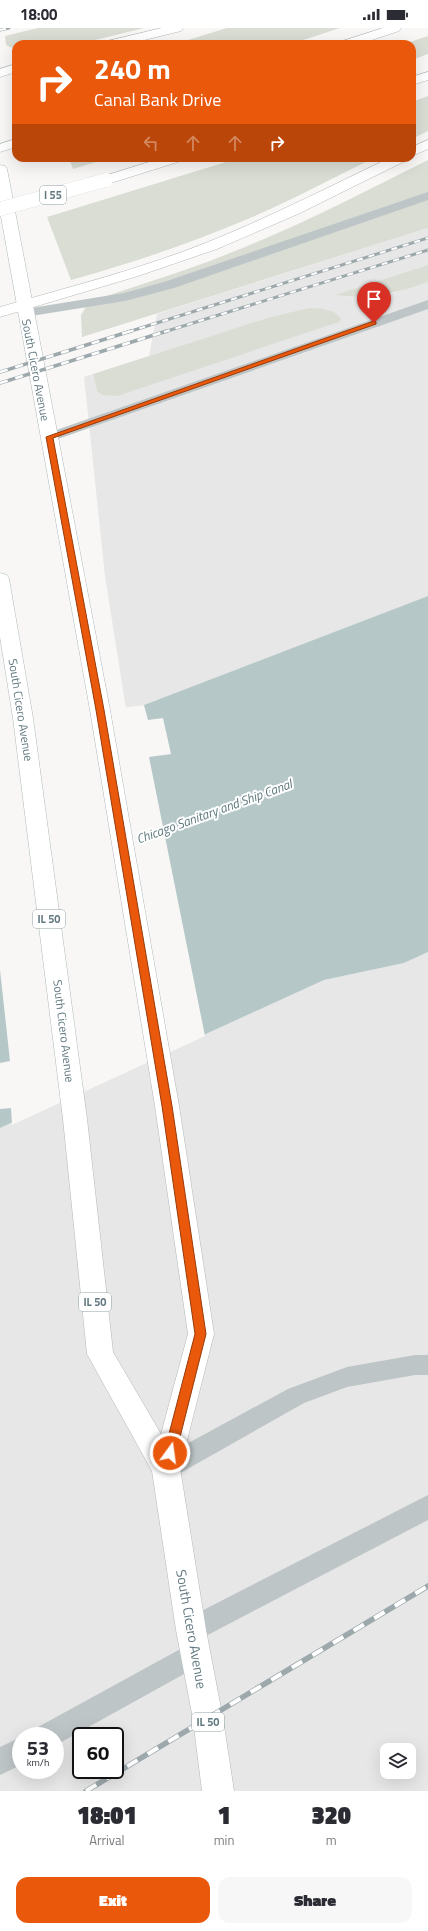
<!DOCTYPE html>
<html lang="en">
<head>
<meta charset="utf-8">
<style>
  :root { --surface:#fff; --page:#f7f7f7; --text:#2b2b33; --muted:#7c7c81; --accent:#ea580c }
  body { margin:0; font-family:"Titillium Web",sans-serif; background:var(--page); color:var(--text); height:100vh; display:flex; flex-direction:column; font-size:15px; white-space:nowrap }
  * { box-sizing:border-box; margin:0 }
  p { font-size:13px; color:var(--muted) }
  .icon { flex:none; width:22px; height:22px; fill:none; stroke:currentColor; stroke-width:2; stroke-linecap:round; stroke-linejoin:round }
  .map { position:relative; height:1763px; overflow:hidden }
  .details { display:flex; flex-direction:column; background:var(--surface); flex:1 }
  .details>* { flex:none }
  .top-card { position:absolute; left:12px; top:12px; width:404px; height:122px; border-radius:12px; box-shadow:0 4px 16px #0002; background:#ea580c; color:#fff; overflow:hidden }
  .buttons { position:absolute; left:380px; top:1715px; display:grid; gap:8px }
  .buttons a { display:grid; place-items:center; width:36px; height:36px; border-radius:8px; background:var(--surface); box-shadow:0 4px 16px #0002; font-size:20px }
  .speed { position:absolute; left:12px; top:1699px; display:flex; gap:8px; font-size:20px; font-weight:700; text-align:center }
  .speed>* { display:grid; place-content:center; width:52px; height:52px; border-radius:50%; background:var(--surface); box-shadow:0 4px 16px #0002; line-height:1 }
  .speed small { font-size:10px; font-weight:400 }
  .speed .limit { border:2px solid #111; border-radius:6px; background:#fff; color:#111 }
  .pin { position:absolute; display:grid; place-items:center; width:34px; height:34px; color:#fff; margin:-41px -17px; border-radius:50% 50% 50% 0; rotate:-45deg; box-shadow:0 0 4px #0007 }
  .pin .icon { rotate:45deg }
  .me { position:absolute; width:44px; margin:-22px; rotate:14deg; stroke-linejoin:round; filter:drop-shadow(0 0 3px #0008) }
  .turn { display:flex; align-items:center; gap:14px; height:84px; padding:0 16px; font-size:18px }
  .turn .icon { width:52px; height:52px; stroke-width:2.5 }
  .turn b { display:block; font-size:28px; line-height:34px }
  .lanes { display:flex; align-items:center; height:38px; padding:0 16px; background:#0003; justify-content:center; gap:20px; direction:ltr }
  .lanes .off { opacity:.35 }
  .eta { display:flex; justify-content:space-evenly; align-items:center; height:68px; text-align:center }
  .eta b { font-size:24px; font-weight:800; line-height:28px }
  .button { display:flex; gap:8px; margin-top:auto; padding:8px 16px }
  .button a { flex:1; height:46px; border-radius:12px; background:var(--accent); color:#fff; font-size:16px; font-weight:800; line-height:46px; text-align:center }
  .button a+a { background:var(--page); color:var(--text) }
  .status { display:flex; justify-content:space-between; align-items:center; height:28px; padding:0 20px; background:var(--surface); direction:ltr }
  .status svg { height:11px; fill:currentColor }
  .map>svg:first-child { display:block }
  .built { fill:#e6e7e6; fill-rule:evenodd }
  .green { fill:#d9ddd4 }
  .water { fill:#b6c7c8 }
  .pier { fill:#f8f7f5 }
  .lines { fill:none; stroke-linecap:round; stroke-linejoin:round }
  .primary-casing { stroke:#b2b9bc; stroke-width:1 }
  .highway-casing { stroke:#b4b9bb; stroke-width:1 }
  .lane { fill:#bec5c7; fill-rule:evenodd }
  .primary { fill:#fff; fill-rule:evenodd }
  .highway { fill:#fff; fill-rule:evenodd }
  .rail-far2-casing { stroke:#9da8ac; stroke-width:3 }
  .rail-far1-casing { stroke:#9da8ac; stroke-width:3.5 }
  .rail-casing { stroke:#9da8ac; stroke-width:5.5 }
  .rail-far2 { stroke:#fff; stroke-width:2; stroke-dasharray:6; stroke-linecap:butt }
  .rail-far1 { stroke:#fff; stroke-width:2.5; stroke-dasharray:8; stroke-linecap:butt }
  .rail { stroke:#fff; stroke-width:4; stroke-dasharray:12; stroke-linecap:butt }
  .highway-bridge-casing { stroke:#b4b9bb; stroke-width:14; stroke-linecap:butt }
  .highway-bridge { stroke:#fff; stroke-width:14 }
  .route { fill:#ea580c; stroke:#983908 }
  .labels { text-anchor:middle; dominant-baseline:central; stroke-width:4; stroke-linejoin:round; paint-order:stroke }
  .shield { fill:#fff; stroke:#91a1a7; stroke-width:1 }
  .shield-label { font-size:11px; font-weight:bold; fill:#627981 }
  .street-label { font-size:12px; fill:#627981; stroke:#fff }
  .water-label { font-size:13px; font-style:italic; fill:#5d787c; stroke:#fff }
  .near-street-label { font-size:14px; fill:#627981; stroke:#fff }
</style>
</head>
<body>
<div class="status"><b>18:00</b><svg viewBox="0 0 49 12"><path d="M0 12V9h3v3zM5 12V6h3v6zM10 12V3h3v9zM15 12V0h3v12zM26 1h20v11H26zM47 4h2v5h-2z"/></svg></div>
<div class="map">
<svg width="428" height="1763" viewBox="0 0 428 1763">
  <rect width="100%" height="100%" fill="#f8f7f5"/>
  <path class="built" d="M428 200V237L336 267 350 269 390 266 428 254V568L144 677 126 681 105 548 84 349 93 346 97 363 338 287 327 281H310L270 289 149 328 157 286Z
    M428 924V1763H0V1100L324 952 404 935ZM21 1708H55V1742H21ZM81 1708H115V1742H81ZM387 1722H409V1744H387Z"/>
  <path class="green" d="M38 0H144L79 16H16V22L6 17 5 8Z
    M227 0H340L291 16H175Z
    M428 8V26L412 32V16H404Z
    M428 68V103L412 111V74Z
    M69 130H109L73 141Z
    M239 130H374C333 150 292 172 250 190 192 215 132 235 71 252L47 189Z
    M428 132V200L82 309 81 287 89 274C138 257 187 243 235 223 301 197 364 164 428 132Z
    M428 237V254C397 265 368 272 335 267Z
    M310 280C322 281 334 280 341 291L339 294 117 368 103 367 97 363 93 346 270 289Z"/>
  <path class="water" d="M428 568V924L404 935 324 952 0 1100V703L144 677Z"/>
  <path class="pier" d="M144 677 148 692 163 690 171 726 149 729 205 1008 12 1097 11 1080 0 1081V1035L10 1033 0 942V701L114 681Z"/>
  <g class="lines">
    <defs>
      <path id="primary" d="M0 137 5 138 7 141 110 682 179 1078 214 1306 180 1440 206 1602 223 1691 234 1763H202L193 1691 176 1602 152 1443 87 1326 63 1091 13 690 0 609V545L7 547 9 551 33 690 87 1091 113 1324 161 1406 188 1306 155 1078 90 682 0 183Z"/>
      <path id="highway" d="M162 0H183L181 3 128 16H107L108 13Z
        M383 0H401L399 3 360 16H342L343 13Z
        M16 36V44L0 49V41Z
        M428 44V52L412 57V49Z
        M16 111V119L0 124V116Z
        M428 112V121L412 128V119Z
        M162 130H183L181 133 111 155H101L99 152 101 149Z
        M389 130H407L405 133 298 186 217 221 138 248 0 289V279C69 259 141 241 208 214 270 189 329 159 389 130Z"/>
    </defs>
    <use href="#primary" class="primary-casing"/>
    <use href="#highway" class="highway-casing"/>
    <path class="lane" d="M428 164V172L174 260 125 273 25 289 20 288 18 285 20 282 25 281 124 265 164 254Z
      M428 272V281L55 412H45L43 409 45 406Z
      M415 1327H428V1347H415L347 1359 304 1375 175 1448 166 1451 157 1448 154 1440 157 1432 288 1361 347 1339Z
      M428 1467V1492L200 1611 191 1615 182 1611 178 1602 182 1593Z
      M195 1613 204 1617 208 1626 204 1635 56 1717 55 1718V1708H34L38 1699Z
      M21 1709V1737L0 1747V1719Z"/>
    <use href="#primary" class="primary"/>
    <use href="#highway" class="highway"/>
    <defs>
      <path id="rail-far2" d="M0 2 9 0
        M128 304 428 210
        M164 304 428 222"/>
      <path id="rail-far1" d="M0 344 131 303
        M0 355 167 303"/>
      <path id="rail" d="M86 1763 428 1558"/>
    </defs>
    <use href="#rail-far2" class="rail-far2-casing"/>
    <use href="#rail-far1" class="rail-far1-casing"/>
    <use href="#rail" class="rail-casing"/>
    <use href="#rail-far2" class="rail-far2"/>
    <use href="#rail-far1" class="rail-far1"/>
    <use href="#rail" class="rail"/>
    <defs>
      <path id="highway-bridge" d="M0 181 106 152"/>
    </defs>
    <use href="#highway-bridge" class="highway-bridge-casing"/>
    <use href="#highway-bridge" class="highway-bridge"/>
  </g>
  <path class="route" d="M374 293 376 294V296L53 410 104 682 172 1078 206 1306 176 1425 174 1429 170 1430 166 1429 164 1425 195 1306 162 1078 96 682 46 409Z"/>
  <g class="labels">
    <g class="shield">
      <rect x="40" y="158" width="26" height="18" rx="3"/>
      <rect x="33" y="882" width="32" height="18" rx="3"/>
      <rect x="79" y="1265" width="32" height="18" rx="3"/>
      <rect x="192" y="1685" width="32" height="18" rx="3"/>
    </g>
    <g class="shield-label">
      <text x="53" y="167">I 55</text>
      <text x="49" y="891">IL 50</text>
      <text x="95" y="1274">IL 50</text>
      <text x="208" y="1694">IL 50</text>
    </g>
    <g class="street-label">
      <text transform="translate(36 342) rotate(79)">South Cicero Avenue</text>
      <text transform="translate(21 682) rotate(81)">South Cicero Avenue</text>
      <text transform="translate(64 1003) rotate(83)">South Cicero Avenue</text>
    </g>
    <g class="water-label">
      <text transform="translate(214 783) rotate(-20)">Chicago Sanitary and Ship Canal</text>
    </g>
    <g class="near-street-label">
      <text transform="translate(192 1601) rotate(80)">South Cicero Avenue</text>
    </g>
  </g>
</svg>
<div class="buttons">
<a><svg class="icon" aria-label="layers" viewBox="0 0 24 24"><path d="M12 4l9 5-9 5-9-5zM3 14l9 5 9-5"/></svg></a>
</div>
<div class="speed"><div>53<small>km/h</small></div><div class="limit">60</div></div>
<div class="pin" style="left:374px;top:295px;background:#d93025"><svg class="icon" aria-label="arrive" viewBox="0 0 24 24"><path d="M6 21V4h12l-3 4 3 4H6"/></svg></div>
<svg class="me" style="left:170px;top:1425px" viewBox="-20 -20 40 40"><circle r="17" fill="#ea580c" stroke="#fff" stroke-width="3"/><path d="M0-11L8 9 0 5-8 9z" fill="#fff"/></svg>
<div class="top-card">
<div class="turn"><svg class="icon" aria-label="right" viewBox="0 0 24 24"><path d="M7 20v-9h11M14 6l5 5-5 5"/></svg><div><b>240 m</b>Canal Bank Drive</div></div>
<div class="lanes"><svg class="icon off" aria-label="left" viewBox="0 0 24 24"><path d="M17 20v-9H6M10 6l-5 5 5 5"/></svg><svg class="icon off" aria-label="ahead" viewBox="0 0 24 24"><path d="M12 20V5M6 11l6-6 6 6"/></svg><svg class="icon off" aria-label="ahead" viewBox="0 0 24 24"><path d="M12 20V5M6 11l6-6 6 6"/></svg><svg class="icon" aria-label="right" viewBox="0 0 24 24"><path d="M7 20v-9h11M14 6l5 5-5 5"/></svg></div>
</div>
</div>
<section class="details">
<div class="eta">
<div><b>18:01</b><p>Arrival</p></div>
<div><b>1</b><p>min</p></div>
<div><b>320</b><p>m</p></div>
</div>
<div class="button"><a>Exit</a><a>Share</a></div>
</section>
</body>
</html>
